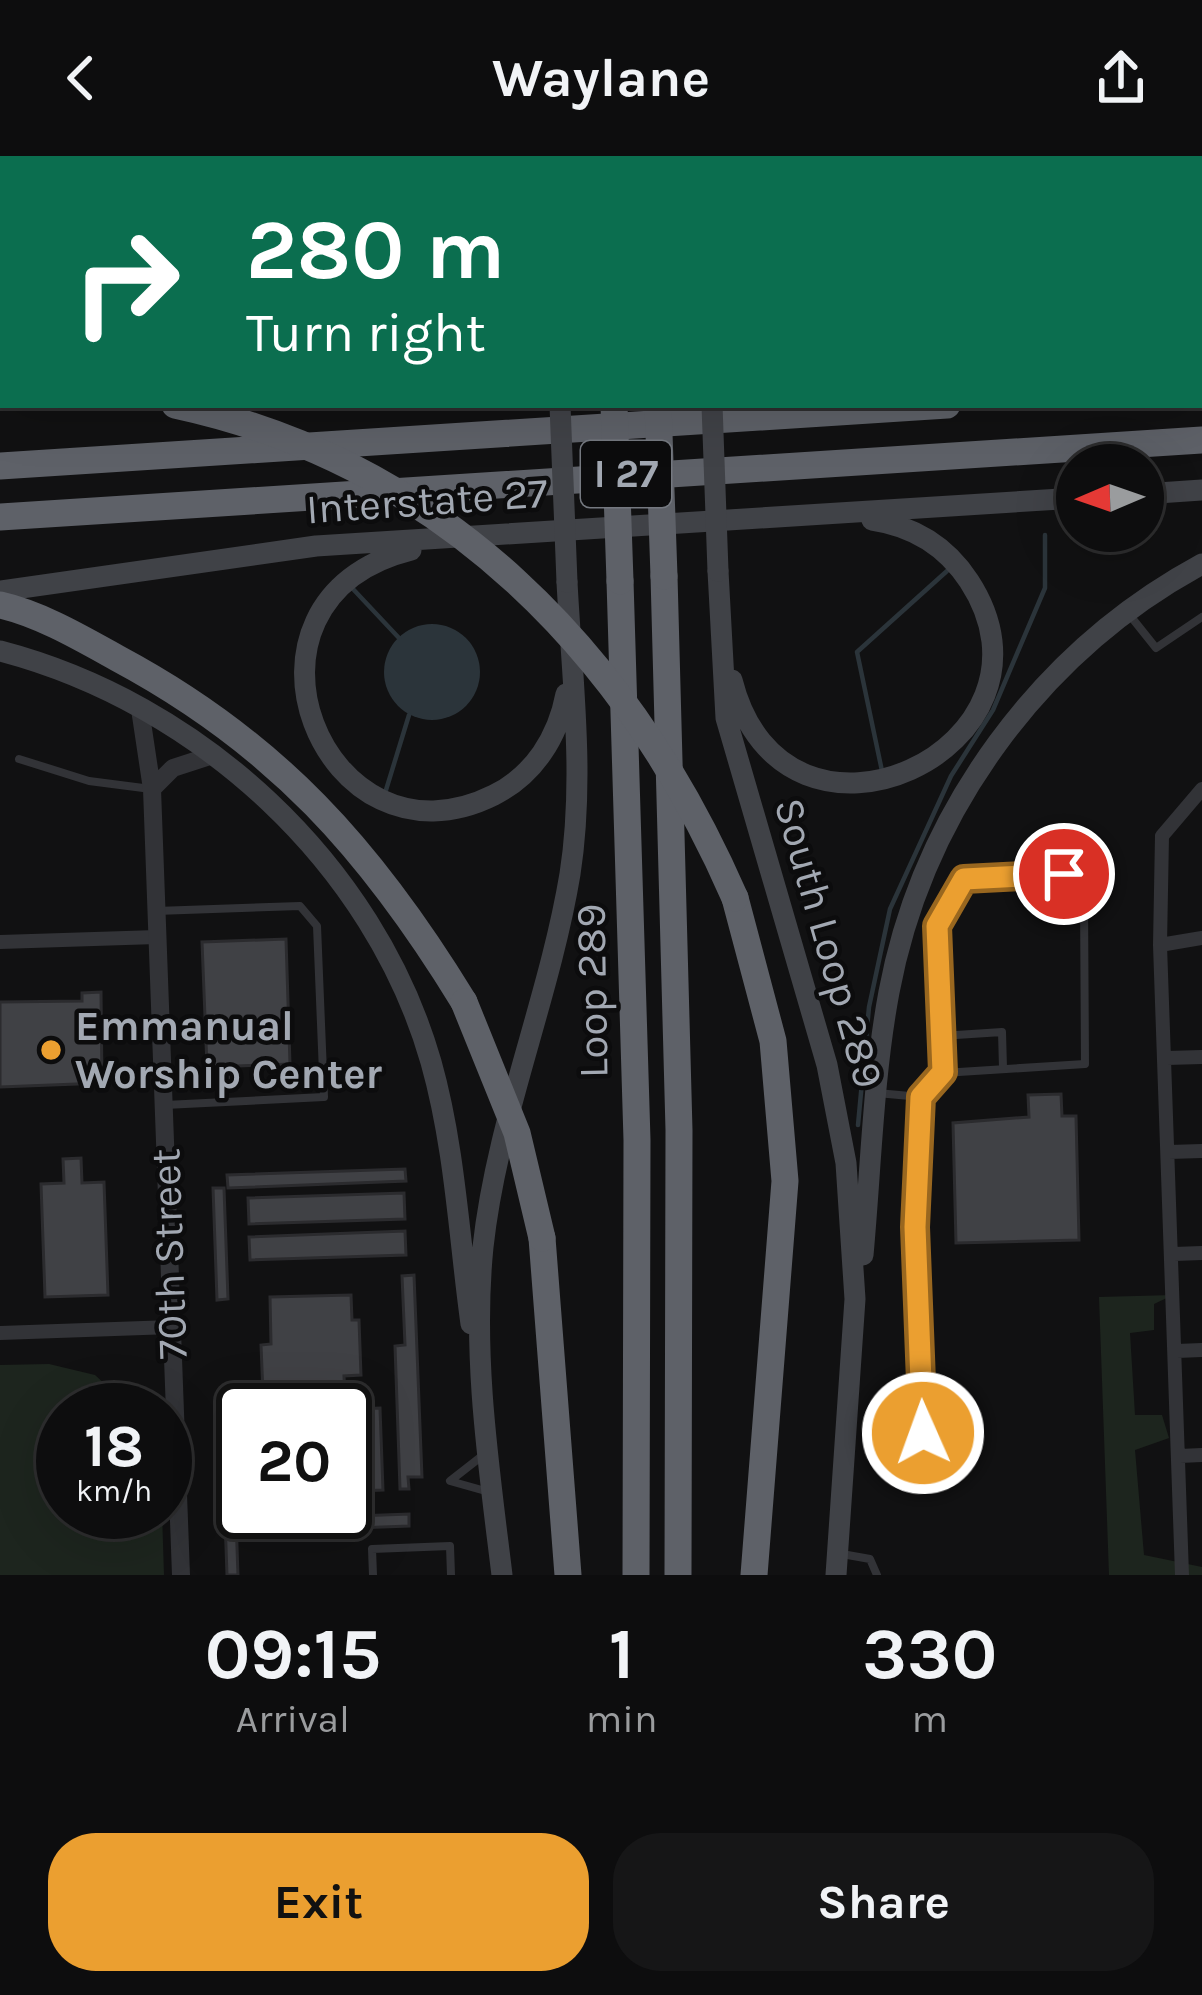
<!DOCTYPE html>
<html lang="en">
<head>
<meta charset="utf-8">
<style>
  :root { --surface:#0d0d0e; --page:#161617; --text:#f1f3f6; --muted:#9a9c9e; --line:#2d2d2e; --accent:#eb9f30 }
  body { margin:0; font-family:Karla,sans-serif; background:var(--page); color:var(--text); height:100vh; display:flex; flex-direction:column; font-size:45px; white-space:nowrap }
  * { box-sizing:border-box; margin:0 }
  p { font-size:39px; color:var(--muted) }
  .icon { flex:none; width:66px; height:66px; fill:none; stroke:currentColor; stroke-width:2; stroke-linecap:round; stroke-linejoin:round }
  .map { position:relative; height:1419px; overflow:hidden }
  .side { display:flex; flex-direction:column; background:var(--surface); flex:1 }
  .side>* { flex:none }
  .guide { position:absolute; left:0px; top:0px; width:1203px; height:252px; box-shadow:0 12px 48px #0002,0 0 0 3px var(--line); background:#0b6e4f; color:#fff; overflow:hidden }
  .needle { width:78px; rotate:268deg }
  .buttons { position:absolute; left:1056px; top:288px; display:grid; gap:24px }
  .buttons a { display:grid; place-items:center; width:108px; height:108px; border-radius:50%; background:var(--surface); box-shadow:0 12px 48px #0002,0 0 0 3px var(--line); font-size:60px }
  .speed { position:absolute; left:36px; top:1227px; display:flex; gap:24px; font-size:60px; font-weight:700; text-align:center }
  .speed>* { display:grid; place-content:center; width:156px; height:156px; border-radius:50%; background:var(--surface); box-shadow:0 12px 48px #0002,0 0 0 3px var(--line); line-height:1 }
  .speed small { font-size:30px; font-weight:400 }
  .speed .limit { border:6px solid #111; border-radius:18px; background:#fff; color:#111 }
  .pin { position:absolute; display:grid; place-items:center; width:102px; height:102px; color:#fff; margin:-51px; border:6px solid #fff; border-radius:50%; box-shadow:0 3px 12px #0007 }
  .me { position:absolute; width:132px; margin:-66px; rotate:358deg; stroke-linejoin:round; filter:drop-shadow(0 0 9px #0008) }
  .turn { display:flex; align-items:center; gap:42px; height:252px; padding:0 48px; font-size:54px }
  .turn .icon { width:156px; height:156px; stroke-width:2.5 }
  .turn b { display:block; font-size:84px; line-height:102px }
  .eta { display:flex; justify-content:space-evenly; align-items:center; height:204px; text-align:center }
  .eta b { font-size:72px; font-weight:700; line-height:84px }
  .cta { display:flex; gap:24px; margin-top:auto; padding:24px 48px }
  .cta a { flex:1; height:138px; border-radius:48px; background:var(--accent); color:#111; font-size:48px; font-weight:700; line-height:138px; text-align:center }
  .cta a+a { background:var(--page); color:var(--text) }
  header { display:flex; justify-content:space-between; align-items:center; height:156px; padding:0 48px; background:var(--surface); font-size:54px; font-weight:700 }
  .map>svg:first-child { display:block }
  .green { fill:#1d251e }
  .water { fill:#2b343a }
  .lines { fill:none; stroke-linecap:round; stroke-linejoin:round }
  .stream { stroke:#2b343a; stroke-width:4.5 }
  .building { fill:#404145; stroke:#2b2b2e; stroke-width:3 }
  .path { stroke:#383a3e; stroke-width:3; stroke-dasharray:6 9; stroke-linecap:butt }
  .service { stroke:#323337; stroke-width:8 }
  .minor { stroke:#323337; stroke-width:14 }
  .tertiary { stroke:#323337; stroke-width:18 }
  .secondary { stroke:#404247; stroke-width:21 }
  .motorway { stroke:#5e6168; stroke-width:27 }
  .secondary-bridge { stroke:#404247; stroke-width:21 }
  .motorway-bridge { stroke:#5e6168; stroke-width:27 }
  .route-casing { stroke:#99671f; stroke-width:30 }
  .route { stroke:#eb9f30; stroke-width:21 }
  .poi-dot { fill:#eb9f30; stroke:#0c0c0d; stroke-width:4.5 }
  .labels { text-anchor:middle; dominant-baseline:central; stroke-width:9; stroke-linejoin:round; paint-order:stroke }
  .shield { fill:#0c0c0d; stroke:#757980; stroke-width:3 }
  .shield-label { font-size:39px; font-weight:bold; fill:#a2a8b2 }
  .street-label { font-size:42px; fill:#a2a8b2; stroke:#0c0c0d }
  .poi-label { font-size:42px; font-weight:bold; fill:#a2a8b2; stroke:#0c0c0d; text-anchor:start }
</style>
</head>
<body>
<header><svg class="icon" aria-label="back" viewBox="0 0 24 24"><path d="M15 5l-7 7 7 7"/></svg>Waylane<svg class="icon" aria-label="share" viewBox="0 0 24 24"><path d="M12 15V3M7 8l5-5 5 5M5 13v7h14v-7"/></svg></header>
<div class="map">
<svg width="1202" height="1419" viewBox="0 0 1202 1419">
  <rect width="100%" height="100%" fill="#111112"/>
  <path class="green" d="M1173 1139 1154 1148V1174L1130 1177 1135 1259H1162L1169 1282 1135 1294 1144 1399 1202 1411V1419H1109L1099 1141Z
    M49 1208 95 1219 133 1254H63V1356H162L164 1419H0V1209Z"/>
  <path class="water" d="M384 516a48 48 0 1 1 96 0a48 48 0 1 1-96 0Z"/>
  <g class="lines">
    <path class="stream" d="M1126 0 1133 3
      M353 433 399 482
      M882 615 857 496 947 415
      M386 634 409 559
      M858 969 869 851 890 753 951 620 993 554 1045 432V379"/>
  </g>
  <path class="building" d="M286 783 290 908 238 910V932L223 933 222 911H207L202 786Z
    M101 836 102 927 0 931V846L82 845V837Z
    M1061 938 1062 960H1076L1079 1084 956 1087 953 967 1029 961 1028 939Z
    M81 1002 82 1027 104 1026 108 1139 45 1141 41 1028 64 1027 63 1003Z
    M405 1013 406 1025 228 1032 227 1019Z
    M213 1032H224L228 1143 217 1144Z
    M404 1037 405 1063 249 1068 248 1042Z
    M405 1075 406 1099 250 1104 249 1081Z
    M414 1119 422 1321H408L409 1333H400L395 1190 405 1189 402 1120Z
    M351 1139 352 1164H359L361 1219 344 1220 345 1243 314 1244 315 1254H250L249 1238H263L261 1189 271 1188 270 1141Z
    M380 1252 383 1334 360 1335 357 1253Z
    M409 1358V1370L356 1372V1360Z
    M236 1362 238 1419H227L225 1363Z"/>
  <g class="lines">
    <path class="path" d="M125 3 129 0
      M0 95 3 94"/>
    <path class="service" d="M1128 457 1156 492 1202 461
      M19 603 89 625 151 633
      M156 755 300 750 317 770 324 941 165 949
      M941 880 1002 876 1003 912
      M877 937 921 941 915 1071 924 1315
      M921 941 943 917 1085 908 1084 742 1077 722 1064 718 964 723C921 774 940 854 943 917
      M482 1300 450 1325 489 1336
      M842 1398 870 1403 877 1419
      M373 1419 372 1393 450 1390 451 1419"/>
    <path class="minor" d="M0 786 157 781
      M1160 789 1202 782
      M1167 902 1202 901
      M1169 996 1202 995
      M1174 1098 1202 1097
      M0 1177 172 1171
      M1177 1195 1202 1194
      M1180 1300 1202 1299
      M1182 1419 1160 789 1162 680 1202 633"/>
    <path class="tertiary" d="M140 553 152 633 181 1419
      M152 633 173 612 213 599"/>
    <path class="secondary" d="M535 0 537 3
      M555 0V3
      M703 0V3
      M958 0 959 3
      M1034 0 1037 3
      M229 3 232 0
      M306 3 307 0
      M726 3 727 0
      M1200 105 1202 106
      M0 141 3 140
      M1200 180H1202
      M0 181 3 180
      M1143 338 1202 334
      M411 394C211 444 324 724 494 639 534 619 558 581 566 538
      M718 415 726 562 827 909 846 1007 855 1143 836 1419
      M0 435 316 390 1077 342
      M0 495C199 547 374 707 431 906 455 991 459 1081 471 1168
      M732 524C784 730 1077 590 969 425 946 390 913 370 872 364
      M863 1099C871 1012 873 922 889 836 923 655 1041 495 1202 408
      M502 1419C489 1312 472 1200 483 1091 497 963 549 844 570 718 585 622 572 523 567 426"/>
    <path class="motorway" d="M607 0V3
      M649 0V3
      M0 233H3
      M1200 233H1202
      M0 310 947 249
      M0 361 1202 284
      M664 420 679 974 678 1419
      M620 425 637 984 636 1419
      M0 449C40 458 81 482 117 502 276 587 371 694 464 846
      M735 742 773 885 785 1025 754 1419
      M542 1082 568 1419"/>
    <path class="secondary-bridge" d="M560 249 567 426
      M712 249 718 415"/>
    <path class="motorway-bridge" d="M175 249C444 307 628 497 735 742
      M614 249 620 425
      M658 249 664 420
      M464 846 517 977 542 1082"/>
  </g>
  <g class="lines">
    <defs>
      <path id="route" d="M923 1277 915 1071 921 941 943 916 937 770 964 723 1064 718"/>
    </defs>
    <use href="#route" class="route-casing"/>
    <use href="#route" class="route"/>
  </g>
  <circle class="poi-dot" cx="51" cy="894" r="12"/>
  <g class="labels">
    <rect class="shield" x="581" y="285" width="90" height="66" rx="9"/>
    <g class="shield-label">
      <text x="626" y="318">I 27</text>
    </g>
    <g class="street-label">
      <text transform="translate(427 345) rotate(-4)">Interstate 27</text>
      <text transform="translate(829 787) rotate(74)">South Loop 289</text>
      <text transform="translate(592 835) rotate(-91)">Loop 289</text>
      <text transform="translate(169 1098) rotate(-92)">70th Street</text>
    </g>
    <g class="poi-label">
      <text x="75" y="870">Emmanual<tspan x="75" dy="48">Worship Center</tspan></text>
    </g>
  </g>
</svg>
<div class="buttons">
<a><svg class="needle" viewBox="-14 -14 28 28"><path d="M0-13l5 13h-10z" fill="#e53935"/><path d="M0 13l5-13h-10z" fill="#9a9c9e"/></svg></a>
</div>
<div class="speed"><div>18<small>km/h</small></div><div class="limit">20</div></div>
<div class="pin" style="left:1064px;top:718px;background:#d93025"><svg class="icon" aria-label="arrive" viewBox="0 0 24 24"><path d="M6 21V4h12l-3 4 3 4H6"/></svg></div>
<svg class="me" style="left:923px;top:1277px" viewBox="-20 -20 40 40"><circle r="17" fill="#eb9f30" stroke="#fff" stroke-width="3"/><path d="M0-11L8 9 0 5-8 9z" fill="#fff"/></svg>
<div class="guide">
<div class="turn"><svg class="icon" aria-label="right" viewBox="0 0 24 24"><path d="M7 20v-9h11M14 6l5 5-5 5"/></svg><div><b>280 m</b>Turn right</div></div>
</div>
</div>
<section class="side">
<div class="eta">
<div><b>09:15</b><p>Arrival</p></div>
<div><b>1</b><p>min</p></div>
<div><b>330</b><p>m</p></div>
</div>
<div class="cta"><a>Exit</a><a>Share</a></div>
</section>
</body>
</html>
